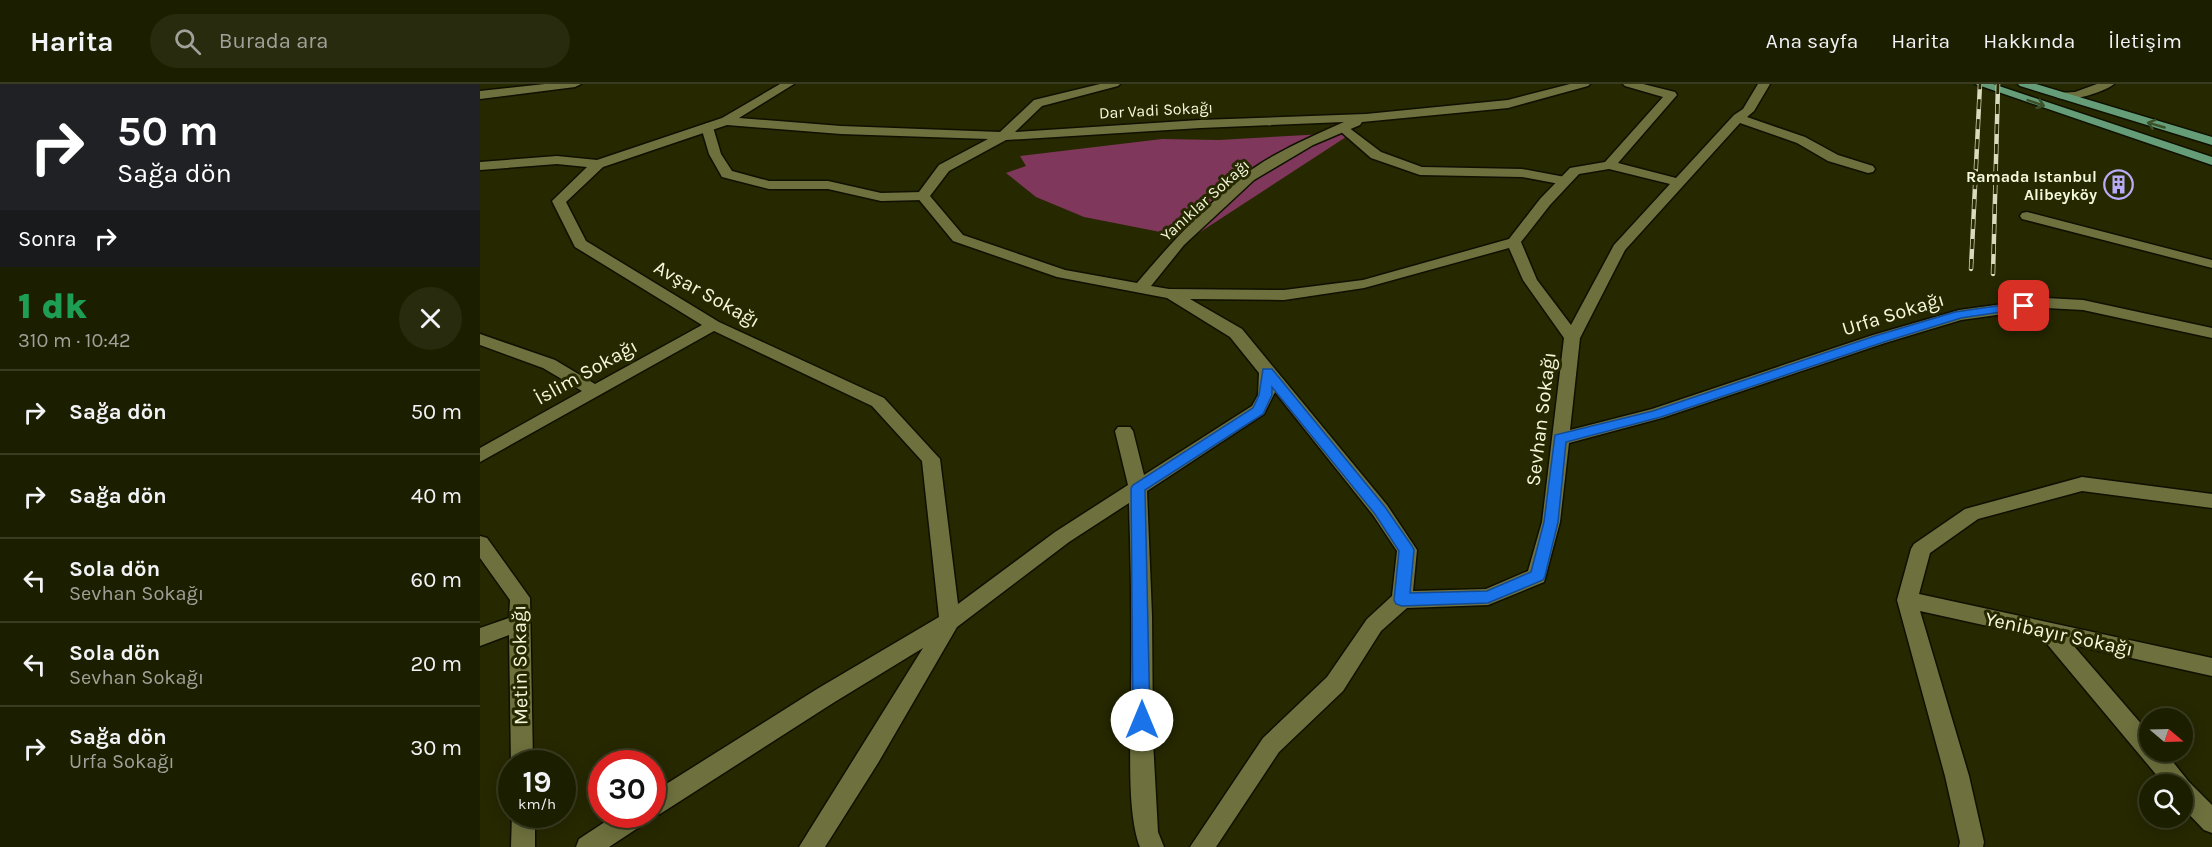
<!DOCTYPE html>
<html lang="tr">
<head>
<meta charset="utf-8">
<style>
  :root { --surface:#1c1e00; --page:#292b0f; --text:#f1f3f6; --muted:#a0a299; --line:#3a3c22 }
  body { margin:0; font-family:Karla,sans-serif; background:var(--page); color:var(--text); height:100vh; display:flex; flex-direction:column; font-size:22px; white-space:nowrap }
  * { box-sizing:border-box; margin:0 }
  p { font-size:20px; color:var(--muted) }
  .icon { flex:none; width:33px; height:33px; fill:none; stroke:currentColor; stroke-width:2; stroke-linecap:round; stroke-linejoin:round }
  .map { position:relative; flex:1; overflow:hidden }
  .drawer { display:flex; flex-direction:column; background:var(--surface); width:480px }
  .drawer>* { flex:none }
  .top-card { background:#202124; color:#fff; overflow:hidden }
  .needle { width:39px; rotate:109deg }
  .tools { position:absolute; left:1659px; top:624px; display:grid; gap:12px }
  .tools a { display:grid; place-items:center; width:54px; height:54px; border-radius:50%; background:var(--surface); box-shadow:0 3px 15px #0003,0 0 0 2px var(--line); font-size:30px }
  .speed { position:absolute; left:18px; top:666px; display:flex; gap:12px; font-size:30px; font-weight:700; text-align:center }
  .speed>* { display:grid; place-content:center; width:78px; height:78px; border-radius:50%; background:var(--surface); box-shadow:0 3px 15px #0003,0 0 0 2px var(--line); line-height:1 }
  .speed small { font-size:15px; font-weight:400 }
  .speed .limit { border:9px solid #d22; background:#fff; color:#111 }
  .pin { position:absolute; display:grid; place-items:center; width:51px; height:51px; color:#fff; margin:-26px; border-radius:12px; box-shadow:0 3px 9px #0006 }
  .me { position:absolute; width:66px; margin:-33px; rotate:0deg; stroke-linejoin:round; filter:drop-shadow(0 0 4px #0008) }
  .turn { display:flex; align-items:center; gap:21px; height:126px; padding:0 18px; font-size:27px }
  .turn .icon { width:78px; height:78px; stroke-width:2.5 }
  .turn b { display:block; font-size:42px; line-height:51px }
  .then { display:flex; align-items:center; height:57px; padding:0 18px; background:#0003; gap:12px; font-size:22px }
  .round { display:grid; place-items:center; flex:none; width:63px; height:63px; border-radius:32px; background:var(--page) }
  .summary { display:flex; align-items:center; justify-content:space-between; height:102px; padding:0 18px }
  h1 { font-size:36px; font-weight:800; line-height:45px; color:#1e9e55 }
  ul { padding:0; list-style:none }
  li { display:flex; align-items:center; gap:18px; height:84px; padding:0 18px; border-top:2px solid var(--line) }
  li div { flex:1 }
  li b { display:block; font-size:22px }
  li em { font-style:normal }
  header { display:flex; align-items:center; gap:36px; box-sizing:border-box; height:84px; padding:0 30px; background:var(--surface); border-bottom:2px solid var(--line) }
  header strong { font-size:28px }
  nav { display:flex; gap:33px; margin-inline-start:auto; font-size:21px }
  .search { width:420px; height:54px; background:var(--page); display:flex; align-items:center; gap:15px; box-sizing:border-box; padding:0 21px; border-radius:33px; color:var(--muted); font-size:22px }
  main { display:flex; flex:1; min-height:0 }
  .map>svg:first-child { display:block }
  .forest { fill:#80375c }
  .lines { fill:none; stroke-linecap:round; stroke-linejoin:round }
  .lane-casing { stroke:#0f1000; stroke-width:3 }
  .street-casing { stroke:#0f1000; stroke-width:3 }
  .primary-casing { stroke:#0f1000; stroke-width:3 }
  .lane { fill:#6e713d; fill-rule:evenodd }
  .street { fill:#6e713d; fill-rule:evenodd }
  .primary { fill:#649d77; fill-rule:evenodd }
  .rail-casing { stroke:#d8dbbd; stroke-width:4.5 }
  .rail { stroke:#262800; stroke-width:3; stroke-dasharray:10; stroke-linecap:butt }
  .oneway { stroke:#3c512a }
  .route { fill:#1a73e8; stroke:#114b97; stroke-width:1.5 }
  .labels { text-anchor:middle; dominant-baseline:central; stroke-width:6; stroke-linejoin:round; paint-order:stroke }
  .far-street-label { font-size:16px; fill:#f5f8dc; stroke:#262800 }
  .far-poi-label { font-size:16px; font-weight:bold; fill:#f5f8dc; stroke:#262800; text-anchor:end }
  .street-label { font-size:20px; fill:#f5f8dc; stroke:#262800 }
</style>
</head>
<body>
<header>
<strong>Harita</strong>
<div class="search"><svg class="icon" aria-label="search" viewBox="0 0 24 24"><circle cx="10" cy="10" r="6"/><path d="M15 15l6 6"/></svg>Burada ara</div>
<nav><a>Ana sayfa</a><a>Harita</a><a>Hakkında</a><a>İletişim</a></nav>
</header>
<main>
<section class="drawer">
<div class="top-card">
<div class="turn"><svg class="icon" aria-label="right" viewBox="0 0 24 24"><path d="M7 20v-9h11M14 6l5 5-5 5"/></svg><div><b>50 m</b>Sağa dön</div></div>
<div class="then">Sonra<svg class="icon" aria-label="right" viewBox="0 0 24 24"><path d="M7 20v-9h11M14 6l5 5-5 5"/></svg></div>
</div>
<div class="summary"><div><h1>1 dk</h1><p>310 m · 10:42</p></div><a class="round"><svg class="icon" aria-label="close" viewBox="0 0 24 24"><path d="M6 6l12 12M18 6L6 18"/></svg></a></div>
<ul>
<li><svg class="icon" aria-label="right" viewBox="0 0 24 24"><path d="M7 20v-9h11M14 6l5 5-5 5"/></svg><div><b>Sağa dön</b></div><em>50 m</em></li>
<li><svg class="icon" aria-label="right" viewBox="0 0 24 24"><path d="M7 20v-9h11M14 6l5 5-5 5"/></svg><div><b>Sağa dön</b></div><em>40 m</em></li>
<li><svg class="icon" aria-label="left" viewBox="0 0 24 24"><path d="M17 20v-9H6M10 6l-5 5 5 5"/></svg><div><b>Sola dön</b><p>Sevhan Sokağı</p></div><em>60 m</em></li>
<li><svg class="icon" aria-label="left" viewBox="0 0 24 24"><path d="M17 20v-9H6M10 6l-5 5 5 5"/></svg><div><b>Sola dön</b><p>Sevhan Sokağı</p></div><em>20 m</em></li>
<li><svg class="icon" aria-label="right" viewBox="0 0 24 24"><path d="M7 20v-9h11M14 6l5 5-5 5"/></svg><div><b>Sağa dön</b><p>Urfa Sokağı</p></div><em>30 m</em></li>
</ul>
</section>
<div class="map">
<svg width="1732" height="763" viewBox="0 0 1732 763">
  <rect width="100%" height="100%" fill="#262800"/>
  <path class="forest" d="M862 49 866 53 711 154 604 133 556 113 526 89 546 82 540 72 682 55 739 56Z"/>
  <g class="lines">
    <defs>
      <path id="lane" d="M1617 0H1634C1624 8 1585 21 1575 12L1577 9 1595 8Z
        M227 39 233 43 241 70 252 87 289 97H348L401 109 443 108 450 112 443 116 401 117 348 105H289L242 93 229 70 221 43Z
        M864 40 901 68 942 83 1042 85 1085 93 1092 97 1085 101 1042 93 940 91 891 74 860 47 858 44Z
        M1547 128 1732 176V184L1542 135 1540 132 1542 129Z"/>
      <path id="street" d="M65 0H101L95 3 0 15V7Z
        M300 0H314L259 34 361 42 520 48 554 16 620 0H640L638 2 562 22 535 48 720 36 886 30 1028 16 1090 0H1110L1108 2 1028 24 882 38 880 41 833 61 774 96 704 161 671 202 689 205 804 206 883 196 1029 155 1060 115 1090 84 1125 78 1183 13 1145 2 1143 0H1163L1195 8 1197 11 1138 79 1196 94 1254 31 1263 25 1278 0H1290L1274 27 1267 33 1325 53 1358 71 1393 82 1395 85 1393 88 1388 89 1348 77 1317 59 1260 39 1145 166 1100 254 1090 346 1172 325 1393 251 1479 226 1566 214 1603 216 1732 244V254L1603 226 1566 224 1481 236 1405 259 1182 334 1089 359 1080 438 1064 498 1008 521 927 524 901 547 863 607 799 668 736 763H710L783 654 847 593 887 535 912 512 917 467 893 431 795 308 784 330 667 407 672 532 673 657 678 748 684 763H660C646 728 651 652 651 612 652 548 651 483 649 419L589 458 477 543 398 679 345 763H319L443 564 353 619 180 730 170 732 167 738 129 763H96L99 755 137 730H172V709L337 605 459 533 442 377 392 322 234 247 0 378V364L102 307 63 284 0 261V250L75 276 115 300 222 241 95 163 72 117 107 83 77 80 0 86V78L77 72 117 76 242 34ZM864 38C833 52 790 70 763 92 724 123 689 161 657 199L585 186 483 151 450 112 469 87 526 56 720 44ZM247 41 361 50 508 55 459 81 436 112 473 157 577 193 687 214 750 253 779 289 778 311 772 322 664 391 653 347 650 343H638L635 347 648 401 575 448 478 520 460 375 404 314 239 238 106 157 86 118 123 83ZM1129 85 1190 100 1134 161 1091 241 1057 196 1041 158 1070 121 1099 90ZM1029 164 1043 196 1084 254 1062 438 1048 487 1006 505 933 507 937 466 907 421 762 245 710 215 804 216 884 204Z
        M1602 393 1732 410V424L1602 407 1498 435 1450 469 1439 510 1732 574V592L1593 561 1670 650V668H1685L1709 698 1732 721V749L1724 746 1702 723V700H1684L1562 554 1440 527 1489 692 1504 758 1503 763H1479L1480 758 1465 692 1417 516 1431 465 1434 460 1485 425Z
        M0 452 7 454 50 514 53 680H32V682L31 680 29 551 0 562V544L29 534 30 516 0 474Z
        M32 729 55 730V763H31Z"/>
      <path id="primary" d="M1495 0H1513L1732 73V81Z
        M1538 0H1556L1732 53V61L1540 2Z"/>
    </defs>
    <use href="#lane" class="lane-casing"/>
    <use href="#street" class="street-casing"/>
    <use href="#primary" class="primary-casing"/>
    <use href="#lane" class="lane"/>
    <use href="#street" class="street"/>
    <use href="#primary" class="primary"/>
    <defs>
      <path id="rail" d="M1491 185 1500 0
        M1513 190 1518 0"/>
    </defs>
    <use href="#rail" class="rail-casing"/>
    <use href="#rail" class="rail"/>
  </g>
  <defs><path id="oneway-shaft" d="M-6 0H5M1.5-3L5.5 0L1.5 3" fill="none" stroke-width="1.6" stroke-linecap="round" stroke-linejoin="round" transform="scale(1.5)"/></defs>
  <g class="oneway">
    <use href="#oneway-shaft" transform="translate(1556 19) rotate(19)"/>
    <use href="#oneway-shaft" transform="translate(1676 41) rotate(-164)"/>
  </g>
  <path class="route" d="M1544 218 1548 219V224L1481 234 1404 258 1181 333 1086 358 1078 438 1065 492 1063 496 1008 519 922 522 916 520 914 516 919 467 895 430 792 303V311L783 330 665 406 670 636 668 641 662 643 656 641 653 636 651 404 653 401 773 324 779 311 783 285H792L905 423 932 462 934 466 930 509 1007 507 1051 488 1064 438 1075 351 1173 327 1395 252 1475 228Z"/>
  <defs>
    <symbol id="building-ring" viewBox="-11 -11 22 22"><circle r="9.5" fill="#262800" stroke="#b8abf7" stroke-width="1.5"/><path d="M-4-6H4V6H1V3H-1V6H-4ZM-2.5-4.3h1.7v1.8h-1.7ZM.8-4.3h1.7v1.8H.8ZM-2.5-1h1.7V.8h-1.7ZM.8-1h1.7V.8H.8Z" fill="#b8abf7"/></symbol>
  </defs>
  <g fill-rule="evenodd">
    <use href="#building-ring" x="1622" y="84" width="33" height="33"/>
  </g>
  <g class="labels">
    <g class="far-street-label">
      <text transform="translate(676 26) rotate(-3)">Dar Vadi Sokağı</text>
      <text transform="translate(725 116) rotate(-42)">Yanıklar Sokağı</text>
    </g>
    <g class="far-poi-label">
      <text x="1617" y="92">Ramada Istanbul<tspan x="1617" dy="18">Alibeyköy</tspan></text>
    </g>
    <g class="street-label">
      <text transform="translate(227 210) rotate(29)">Avşar Sokağı</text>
      <text transform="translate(1413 230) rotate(-17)">Urfa Sokağı</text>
      <text transform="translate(106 288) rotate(-29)">İslim Sokağı</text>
      <text transform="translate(1061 335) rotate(-83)">Sevhan Sokağı</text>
      <text transform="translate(1579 550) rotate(12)">Yenibayır Sokağı</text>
      <text transform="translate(40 581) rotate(-91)">Metin Sokağı</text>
    </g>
  </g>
</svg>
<div class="tools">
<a><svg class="needle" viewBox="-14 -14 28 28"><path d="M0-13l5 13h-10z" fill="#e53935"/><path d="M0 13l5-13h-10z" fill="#a0a299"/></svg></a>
<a><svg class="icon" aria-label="search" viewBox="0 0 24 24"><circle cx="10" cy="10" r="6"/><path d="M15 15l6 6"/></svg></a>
</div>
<div class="speed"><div>19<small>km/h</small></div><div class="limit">30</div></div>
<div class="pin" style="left:1544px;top:222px;background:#d93025"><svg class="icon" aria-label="arrive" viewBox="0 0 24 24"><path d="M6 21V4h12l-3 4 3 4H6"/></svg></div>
<svg class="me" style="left:662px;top:636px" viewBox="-20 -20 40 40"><circle r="19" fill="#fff"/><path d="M0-13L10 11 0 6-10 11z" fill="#1a73e8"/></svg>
</div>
</main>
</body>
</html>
